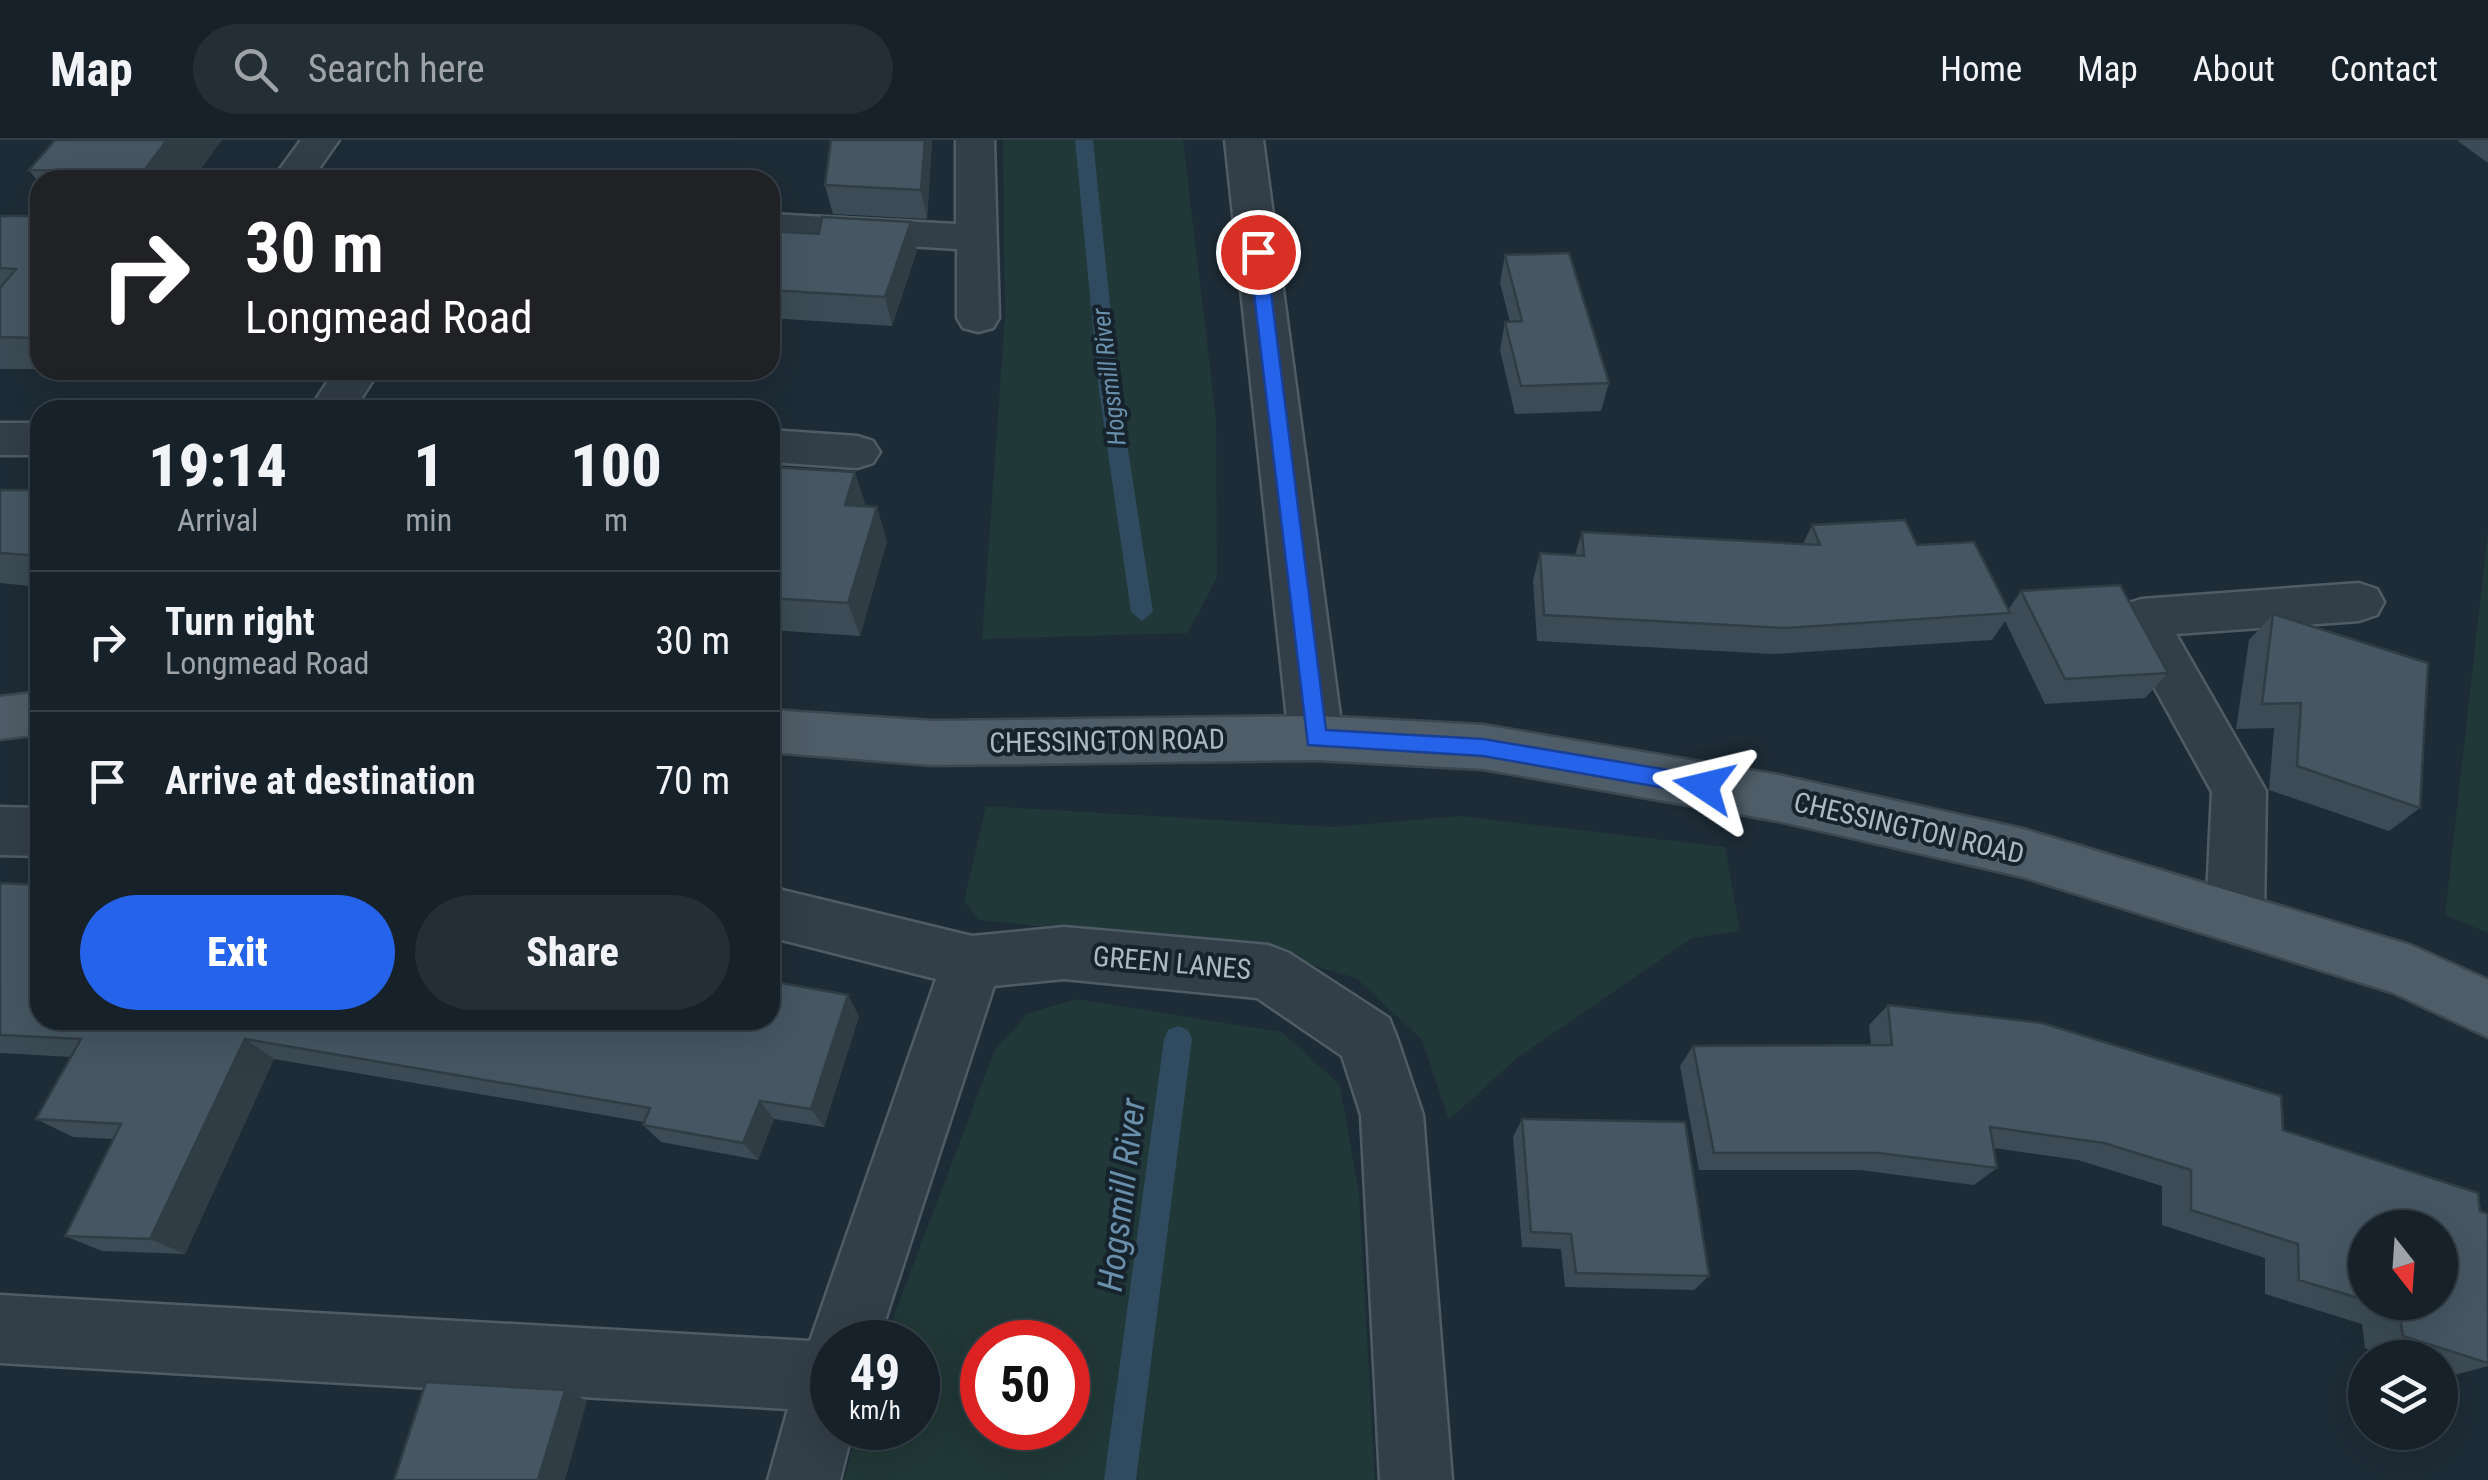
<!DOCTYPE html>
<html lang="en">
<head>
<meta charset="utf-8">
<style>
  :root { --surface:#162129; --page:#232e35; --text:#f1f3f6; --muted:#9ea3a8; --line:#353e46; --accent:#2563eb }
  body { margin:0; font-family:"Roboto Condensed",sans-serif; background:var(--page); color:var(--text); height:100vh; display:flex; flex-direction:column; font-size:38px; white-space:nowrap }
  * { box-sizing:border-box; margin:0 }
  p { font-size:32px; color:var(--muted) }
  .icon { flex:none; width:55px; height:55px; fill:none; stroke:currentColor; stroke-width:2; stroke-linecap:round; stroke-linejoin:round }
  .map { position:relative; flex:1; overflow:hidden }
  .panel { position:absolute; left:30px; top:260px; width:750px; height:630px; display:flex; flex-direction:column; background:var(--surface); border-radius:30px; box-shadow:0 10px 40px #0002,0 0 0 2px var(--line) }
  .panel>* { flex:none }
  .hud { position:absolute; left:30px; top:30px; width:750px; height:210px; border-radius:30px; box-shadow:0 10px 40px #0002,0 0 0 2px var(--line); background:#202124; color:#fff; overflow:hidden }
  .needle { width:65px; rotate:163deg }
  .fabs { position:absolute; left:2348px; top:1070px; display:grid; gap:20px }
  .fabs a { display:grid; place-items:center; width:110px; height:110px; border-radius:50%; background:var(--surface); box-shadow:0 10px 40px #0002,0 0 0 2px var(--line); font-size:50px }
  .speed { position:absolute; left:810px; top:1180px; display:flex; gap:20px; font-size:50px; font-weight:700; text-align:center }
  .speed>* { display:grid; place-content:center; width:130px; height:130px; border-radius:50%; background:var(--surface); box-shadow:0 10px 40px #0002,0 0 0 2px var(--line); line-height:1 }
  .speed small { font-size:25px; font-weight:400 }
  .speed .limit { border:15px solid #d22; background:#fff; color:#111 }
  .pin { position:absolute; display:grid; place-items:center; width:85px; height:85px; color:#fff; margin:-42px; border:5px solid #fff; border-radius:50%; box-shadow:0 2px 10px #0007 }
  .me { position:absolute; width:110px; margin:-55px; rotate:280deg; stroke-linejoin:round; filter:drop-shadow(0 0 8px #0008) }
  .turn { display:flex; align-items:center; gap:35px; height:210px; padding:0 50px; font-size:45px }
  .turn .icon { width:130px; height:130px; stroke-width:2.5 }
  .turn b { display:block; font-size:70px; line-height:85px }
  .eta { display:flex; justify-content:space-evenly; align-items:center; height:170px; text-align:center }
  .eta b { font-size:60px; font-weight:800; line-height:70px }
  .primary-button { display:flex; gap:20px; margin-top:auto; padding:20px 50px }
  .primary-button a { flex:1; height:115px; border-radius:60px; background:var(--accent); color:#fff; font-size:40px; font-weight:800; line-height:115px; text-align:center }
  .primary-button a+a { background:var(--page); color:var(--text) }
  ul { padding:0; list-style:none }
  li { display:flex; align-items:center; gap:30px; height:140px; padding:0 50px; border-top:2px solid var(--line) }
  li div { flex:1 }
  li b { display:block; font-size:38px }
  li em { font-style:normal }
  header { display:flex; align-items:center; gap:60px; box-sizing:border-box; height:140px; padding:0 50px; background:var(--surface); border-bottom:2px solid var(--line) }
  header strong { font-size:48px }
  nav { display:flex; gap:55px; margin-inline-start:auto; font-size:35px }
  .search { width:700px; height:90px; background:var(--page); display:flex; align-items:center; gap:25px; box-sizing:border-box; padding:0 35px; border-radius:55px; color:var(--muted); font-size:38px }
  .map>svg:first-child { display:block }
  .green { fill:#203837; fill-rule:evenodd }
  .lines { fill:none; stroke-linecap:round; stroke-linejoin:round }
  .stream { fill:#304b5f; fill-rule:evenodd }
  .minor-casing { stroke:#4f5c66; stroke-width:5 }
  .major-casing { stroke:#3b4751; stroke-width:5 }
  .minor { fill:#323e48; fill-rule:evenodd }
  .major { fill:#4f5d68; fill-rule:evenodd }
  .wall { fill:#3c4b55; fill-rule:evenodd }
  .shaded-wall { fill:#313d45 }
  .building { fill:#465763; stroke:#313d45; stroke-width:2.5 }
  .route { fill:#2563eb; stroke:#184099; stroke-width:2.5 }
  .labels { text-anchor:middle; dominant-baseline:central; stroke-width:8; stroke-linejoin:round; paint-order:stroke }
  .far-water-label { font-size:25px; font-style:italic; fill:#6a8faa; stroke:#17232c }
  .street-label { font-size:28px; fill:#abb9c5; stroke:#17232c }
  .near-water-label { font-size:35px; font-style:italic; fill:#6a8faa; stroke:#17232c }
</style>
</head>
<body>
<header>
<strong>Map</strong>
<div class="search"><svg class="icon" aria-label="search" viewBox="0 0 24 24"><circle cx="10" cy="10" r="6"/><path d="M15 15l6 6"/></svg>Search here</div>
<nav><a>Home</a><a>Map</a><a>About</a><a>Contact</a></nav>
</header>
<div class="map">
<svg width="2488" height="1340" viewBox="0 0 2488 1340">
  <rect width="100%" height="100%" fill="#1e2c37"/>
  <path class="green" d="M1003 0H1183L1216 278 1217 437 1188 493 982 499 1005 178Z
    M2488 391V793L2445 775Z
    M986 666 1334 687 1459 676 1725 707 1740 791 1692 798 1517 918 1449 980 1422 900 1356 838 1254 809 980 780 964 762Z
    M1076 859 1282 892 1340 945 1359 1054 1375 1340H844L858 1288H918V1202H884L995 909 1029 873ZM982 1202H1068V1288H982Z"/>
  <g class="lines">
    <path class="stream" d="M1075 0H1093L1119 251 1153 472 1142 481 1131 472 1099 251Z
      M1178 886 1188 890 1192 899 1136 1340H1104L1164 899 1168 890Z"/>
    <defs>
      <path id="minor" d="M301 0H339L311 40H272Z
        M956 0H994L999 178 993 188 978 192 963 188 957 178V109L770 98V74L956 84Z
        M1225 0H1263L1343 598 1335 613 1316 620 1297 613 1289 598Z
        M335 230H374L377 234 354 270H309Z
        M0 283H40V315H0Z
        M770 290 857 296 873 301 880 312 873 323 857 328 770 322Z
        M2359 443 2377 449 2384 462 2377 475 2359 481 2176 494 2266 651 2264 776 2255 794 2235 801 2215 794 2206 776 2212 652 2116 478 2123 465 2141 459Z
        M0 667 40 668V716L0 715Z
        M770 747 972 796 1064 787 1268 805 1289 813 1389 878 1397 898 1423 975 1452 1340H1380L1361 975 1342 916 1257 858 1064 839 994 846 878 1202H832V1288H853L840 1340H768L788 1269 0 1223V1155L810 1201 936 839 770 797Z"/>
      <path id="major" d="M40 552V594L0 599V557Z
        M770 570 932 581 1316 576 1483 585 1778 635 2023 689 2410 805 2488 840V897L2394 853 2023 737 1778 681 1483 629 1316 620 932 625 770 612Z"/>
    </defs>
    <use href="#minor" class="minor-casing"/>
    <use href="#major" class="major-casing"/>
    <use href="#minor" class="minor"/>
    <use href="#major" class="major"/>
  </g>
  <path class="wall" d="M55 0 193 40H40V44L29 30Z
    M932 0 927 79 833 74 825 45Z
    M2459 0H2488V23L2458 1Z
    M0 76H40V229H0Z
    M911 82 917 110 892 186 770 178V91L819 94Z
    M1505 115 1609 243 1601 271 1515 274 1500 210 1505 182H1510L1500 143Z
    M770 327 887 401 860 496 770 490Z
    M0 350H40V447L0 443Z
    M1812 385 1917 405 2008 470 2021 451 2168 533 2145 558 2045 564 2005 481 1992 500 1773 514 1537 501 1533 440 1540 413 1575 415 1582 392 1803 404Z
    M2273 474 2420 668 2389 691 2269 650 2274 588 2236 589 2249 500Z
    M0 743 859 876 824 987 774 979 758 1020 661 1002 643 985 644 982 274 919 185 1114 102 1111 65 1096 113 999 73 997 36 979 71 917 0 913Z
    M1888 865 2283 990 2488 1074V1226L2451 1236 2440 1232V1218H2394L2365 1208 2362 1184 2265 1154V1118L2162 1085V1046L2078 1020 1994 1008 1997 1028 1974 1045 1860 1030H1699L1680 926 1693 906 1871 905 1869 885ZM2365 1088 2440 1162H2365Z
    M1522 979 1709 1136 1694 1150 1565 1147 1561 1109 1522 1107 1513 997Z"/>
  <path class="shaded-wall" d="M167 0H222L193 40H149L143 32Z
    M925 0H932L927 79 921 50Z
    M911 82 917 110 892 186 885 157Z
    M855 332 866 366 845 365Z
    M877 367 887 401 860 496 848 463Z
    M848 855 859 876 824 987 811 969Z
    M245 899 274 919 185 1114 150 1099Z
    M760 961 774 979 758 1020 743 1003Z
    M565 1250 587 1261 565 1340H538Z"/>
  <path class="building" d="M55 0H167L143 32 29 30Z
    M831 0H925L921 50 825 45Z
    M0 76H40V198L0 197V148L16 129 0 128Z
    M822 77 911 82 885 157 770 150V91L819 94Z
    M1569 113 1609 243 1521 246 1505 182 1522 181 1505 115Z
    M770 327 855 332 845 365 877 367 848 463 770 458Z
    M0 350H40V416L0 413Z
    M1905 380 1917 405 1974 402 2010 473 1786 488 1544 475 1540 413 1584 416 1582 392 1820 405 1812 385Z
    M2120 445 2168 533 2065 539 2021 451Z
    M2273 474 2428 523 2420 668 2297 626 2301 563 2262 564Z
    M0 743 40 745V880H770V841L848 855 811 969 760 961 743 1003 643 985 650 968 245 899 150 1099 65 1096 121 984 36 979 81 899 0 895Z
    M1888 865 2042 883 2281 956 2283 990 2478 1053 2480 1071 2488 1074V1223L2403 1196 2399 1171 2372 1162H2440V1088H2365V1160L2299 1140 2298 1104 2191 1070V1030L2104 1003 1990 987 1997 1028 1879 1013H1714L1693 906 1892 905Z
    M1522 979 1685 982 1709 1136 1576 1133 1571 1094 1531 1092Z
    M426 1242 565 1250 538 1340H394Z"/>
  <path class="route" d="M1258 107 1266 112 1326 590 1483 599 1704 636 1712 639 1715 646 1712 652 1704 655 1483 616 1308 605 1249 112Z"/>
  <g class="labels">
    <g class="far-water-label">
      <text transform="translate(1109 237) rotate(-97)">Hogsmill River</text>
    </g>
    <g class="street-label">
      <text transform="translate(1107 601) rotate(-1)">CHESSINGTON ROAD</text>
      <text transform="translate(1909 688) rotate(13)">CHESSINGTON ROAD</text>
      <text transform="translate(1172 823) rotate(5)">GREEN LANES</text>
    </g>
    <g class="near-water-label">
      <text transform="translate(1122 1055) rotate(-83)">Hogsmill River</text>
    </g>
  </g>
</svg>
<div class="fabs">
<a><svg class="needle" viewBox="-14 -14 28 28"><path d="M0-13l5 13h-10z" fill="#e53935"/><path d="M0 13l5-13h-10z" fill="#9ea3a8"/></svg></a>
<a><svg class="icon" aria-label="layers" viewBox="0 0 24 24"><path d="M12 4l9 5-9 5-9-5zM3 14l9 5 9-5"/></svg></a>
</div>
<div class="speed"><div>49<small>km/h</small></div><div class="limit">50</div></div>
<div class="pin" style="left:1258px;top:112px;background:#d93025"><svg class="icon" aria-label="arrive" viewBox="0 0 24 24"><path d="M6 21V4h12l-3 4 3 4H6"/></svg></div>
<svg class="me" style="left:1704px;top:646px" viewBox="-20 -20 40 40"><path d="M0-17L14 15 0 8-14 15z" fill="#2563eb" stroke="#fff" stroke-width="4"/></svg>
<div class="hud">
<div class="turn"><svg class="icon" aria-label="right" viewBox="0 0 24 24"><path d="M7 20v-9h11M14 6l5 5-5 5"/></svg><div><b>30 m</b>Longmead Road</div></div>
</div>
<section class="panel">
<div class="eta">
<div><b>19:14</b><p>Arrival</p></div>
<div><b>1</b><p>min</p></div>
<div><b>100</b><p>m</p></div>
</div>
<ul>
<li><svg class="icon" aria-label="right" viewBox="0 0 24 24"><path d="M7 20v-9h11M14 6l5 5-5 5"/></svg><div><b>Turn right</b><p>Longmead Road</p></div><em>30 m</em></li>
<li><svg class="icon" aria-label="arrive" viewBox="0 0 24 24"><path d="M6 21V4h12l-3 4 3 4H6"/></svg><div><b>Arrive at destination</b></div><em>70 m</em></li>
</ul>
<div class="primary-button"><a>Exit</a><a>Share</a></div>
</section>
</div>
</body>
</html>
